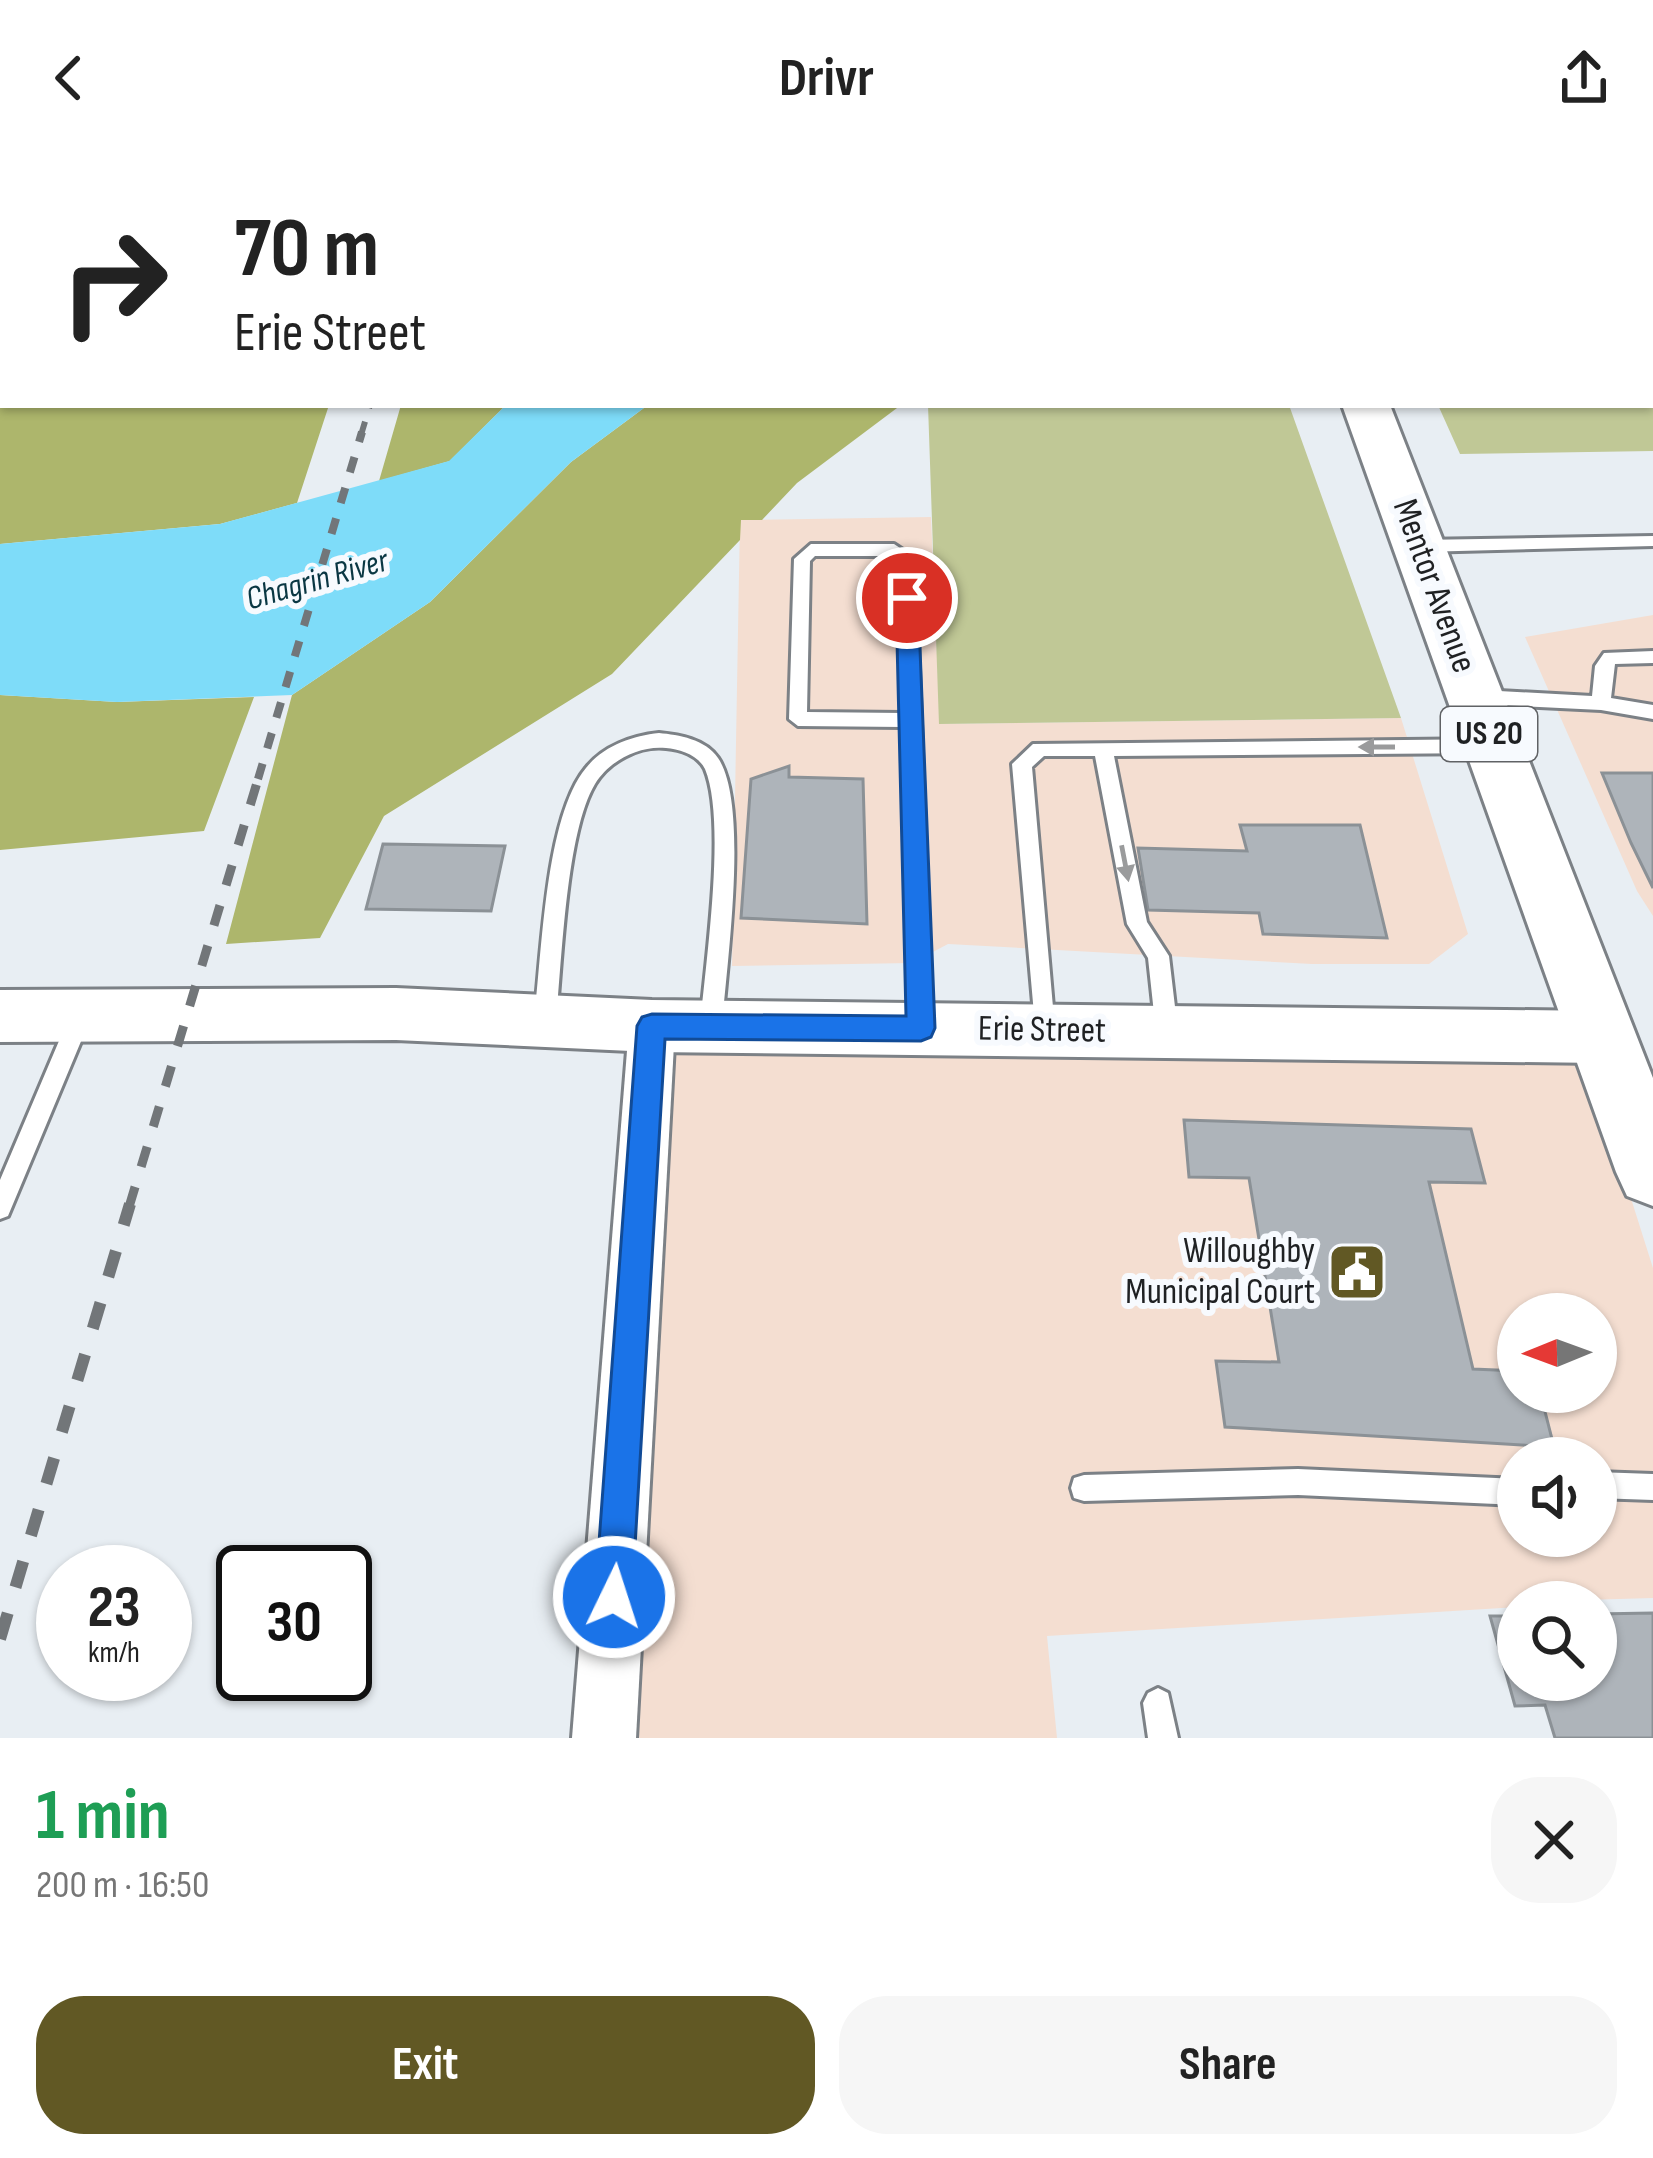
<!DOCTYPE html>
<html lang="en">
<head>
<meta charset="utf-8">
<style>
  :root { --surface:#fff; --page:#f6f6f6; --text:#222; --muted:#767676; --accent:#615824 }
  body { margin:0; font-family:"Sofia Sans Condensed",sans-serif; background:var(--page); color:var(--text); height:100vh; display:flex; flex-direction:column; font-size:45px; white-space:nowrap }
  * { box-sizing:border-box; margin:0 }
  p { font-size:39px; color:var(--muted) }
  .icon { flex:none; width:66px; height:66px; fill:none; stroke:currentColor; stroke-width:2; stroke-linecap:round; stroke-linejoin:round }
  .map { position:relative; height:1582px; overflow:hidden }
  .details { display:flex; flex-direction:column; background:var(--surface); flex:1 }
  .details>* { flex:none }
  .hud { position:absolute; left:0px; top:0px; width:1653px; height:252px; box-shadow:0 3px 9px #0004; background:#fff; color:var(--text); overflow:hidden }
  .needle { width:78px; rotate:269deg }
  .controls { position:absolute; left:1497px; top:1137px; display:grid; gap:24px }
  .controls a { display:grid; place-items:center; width:120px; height:120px; border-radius:50%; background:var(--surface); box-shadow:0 3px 9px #0004; font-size:60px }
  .speed { position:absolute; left:36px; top:1389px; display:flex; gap:24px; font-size:60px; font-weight:700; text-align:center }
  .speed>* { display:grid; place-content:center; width:156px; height:156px; border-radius:50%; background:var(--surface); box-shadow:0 3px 9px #0004; line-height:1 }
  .speed small { font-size:30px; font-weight:400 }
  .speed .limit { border:6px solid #111; border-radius:18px; background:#fff; color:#111 }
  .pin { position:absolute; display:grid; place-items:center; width:102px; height:102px; color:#fff; margin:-51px; border:6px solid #fff; border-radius:50%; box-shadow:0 3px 12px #0007 }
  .me { position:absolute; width:132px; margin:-66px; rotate:4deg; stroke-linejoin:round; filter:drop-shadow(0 0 9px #0008) }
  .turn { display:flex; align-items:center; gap:42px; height:252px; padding:0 36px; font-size:54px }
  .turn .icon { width:156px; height:156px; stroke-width:2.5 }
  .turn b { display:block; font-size:84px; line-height:102px }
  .round { display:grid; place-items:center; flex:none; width:126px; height:126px; border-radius:48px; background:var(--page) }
  .overview { display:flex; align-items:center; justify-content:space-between; height:204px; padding:0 36px }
  h1 { font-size:72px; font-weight:700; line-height:90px; color:#1e9e55 }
  .action { display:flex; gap:24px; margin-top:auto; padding:24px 36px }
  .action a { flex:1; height:138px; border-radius:48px; background:var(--accent); color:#fff; font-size:48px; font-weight:700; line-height:138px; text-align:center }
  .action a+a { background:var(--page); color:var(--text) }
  header { display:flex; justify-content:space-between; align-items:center; height:156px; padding:0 36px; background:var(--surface); font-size:54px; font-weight:700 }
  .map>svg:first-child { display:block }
  .commercial { fill:#f4ded1; fill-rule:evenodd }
  .green { fill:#c0c896 }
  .forest { fill:#adb66c }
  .water { fill:#7edcf9 }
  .building { fill:#aeb4ba; stroke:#8b9196; stroke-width:3 }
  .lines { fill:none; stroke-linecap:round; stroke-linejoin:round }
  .service-casing { stroke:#7c8186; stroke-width:6 }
  .minor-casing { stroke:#7c8186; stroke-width:6 }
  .tertiary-casing { stroke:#7c8186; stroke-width:6 }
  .primary-casing { stroke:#7c8186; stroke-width:6 }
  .service { fill:#fff; fill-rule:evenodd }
  .minor { fill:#fff; fill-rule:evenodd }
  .tertiary { fill:#fff; fill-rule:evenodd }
  .primary { fill:#fff; fill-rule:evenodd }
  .rail-far3 { stroke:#727679; stroke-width:6; stroke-dasharray:14 14; stroke-linecap:butt }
  .rail-far2 { stroke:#727679; stroke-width:8; stroke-dasharray:16 16; stroke-linecap:butt }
  .rail-far1 { stroke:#727679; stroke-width:9; stroke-dasharray:21 21; stroke-linecap:butt }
  .rail { stroke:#727679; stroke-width:12; stroke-dasharray:27 27; stroke-linecap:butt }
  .oneway { fill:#9a9b9c }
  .route { fill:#1a73e8; stroke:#114b97; stroke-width:3 }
  .labels { text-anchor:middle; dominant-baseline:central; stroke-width:12; stroke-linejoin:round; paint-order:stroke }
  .far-water-label { font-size:33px; font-style:italic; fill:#0a3743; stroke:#f7fafe }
  .shield { fill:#f7fafe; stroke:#606265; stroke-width:3 }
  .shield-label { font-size:33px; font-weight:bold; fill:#1f2123 }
  .street-label { font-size:36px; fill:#1f2123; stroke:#f7fafe }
  .poi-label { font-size:36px; fill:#1f2123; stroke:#f7fafe; text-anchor:end }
</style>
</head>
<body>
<header><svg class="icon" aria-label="back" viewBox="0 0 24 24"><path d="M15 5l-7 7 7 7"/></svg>Drivr<svg class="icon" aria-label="share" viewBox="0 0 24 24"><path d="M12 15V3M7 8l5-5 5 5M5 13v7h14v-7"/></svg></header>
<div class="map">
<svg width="1653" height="1582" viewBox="0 0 1653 1582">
  <rect width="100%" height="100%" fill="#e8eef3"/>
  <path class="commercial" d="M931 361 940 568 1401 562 1468 778 1429 808H1312L948 788 912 807 732 810 740 364Z
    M1653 459V760L1637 735 1525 481Z
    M666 886 1584 894 1653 1112V1442L1518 1446V1451L1047 1480 1057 1582H630ZM1518 1158H1596V1236H1518ZM1518 1302H1596V1380H1518Z"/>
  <path class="green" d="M1326 0H1653V295L1460 298 1438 249H1650V3Z
    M928 249H1289L1401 562 939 568Z"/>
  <path class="forest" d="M0 188 3 249H329L297 347 220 368 0 388Z
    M401 249H506L450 305 379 325Z
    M648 249H901L797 327 762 364H741L740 384 612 518 384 660 320 782 226 788 292 539 430 446 571 306Z
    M0 539 117 546 254 541 204 675 0 694Z"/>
  <path class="water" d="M506 249H648L571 306 430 446 292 539 117 546 0 539V388L220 368 449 305Z"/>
  <path class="building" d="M789 610V621L863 623 867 768 741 762 751 623Z
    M1602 617H1653V732L1631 687Z
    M1240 669H1360L1387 782 1263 778 1259 757 1148 754 1138 692 1247 695Z
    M383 688 505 690 491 755 366 753Z
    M1184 964 1471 973 1485 1027 1429 1026 1473 1213 1518 1215V1236H1540L1554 1291 1225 1271 1216 1205 1279 1206 1249 1022 1189 1021Z
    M1653 1457V1582H1555L1545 1549 1515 1550 1490 1460H1518V1524H1596V1458Z"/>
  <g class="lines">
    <defs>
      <path id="service" d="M1653 380V390L1420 396 1412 390 1420 384Z
        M811 388H894L915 402 932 872 929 879 921 882 913 879 910 872 903 571 798 570 789 563 794 403ZM815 400H891L899 404 902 557 807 556 810 405Z
        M1653 495V507L1615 508 1611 542 1653 549V563L1601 554 1481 548 1472 541 1481 534 1592 540 1595 510 1604 497Z
        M659 577C679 579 705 583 718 602 750 649 726 812 722 871L719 878 711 881 703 878 700 871C705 810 727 666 705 613 698 599 680 593 666 592 639 589 609 605 595 628 566 676 562 805 556 864L553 871 545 873 537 871 534 864C542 799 545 661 586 612 603 590 632 580 659 577Z
        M1493 583 1502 590 1493 597 1114 600 1147 766 1169 800 1178 876 1175 883 1167 886 1159 883 1156 876 1148 802 1127 768 1095 600H1044L1032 611 1055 874 1052 881 1044 884 1036 881 1012 608 1033 588Z
        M81 850 89 852 92 859 8 1060 0 1063V1024L70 859 73 852Z
        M1298 1313 1518 1323V1349L1298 1339 1084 1345 1074 1342 1071 1332 1074 1322 1084 1319Z
        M1596 1316 1653 1318V1344L1596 1342Z
        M1158 1532 1168 1537 1178 1582H1148L1143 1547 1148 1537Z"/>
      <path id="minor" d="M652 850 669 856 675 870 636 1582H572L629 870 635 856Z"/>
      <path id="tertiary" d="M396 832 652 844 1601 855 1622 862 1631 881 1622 900 1601 907 652 896 396 884 0 886V834Z"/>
      <path id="primary" d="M1248 0H1286L1289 3H1249Z
        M1342 249H1390L1653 922V1050L1627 1040 1616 1016Z"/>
    </defs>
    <use href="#service" class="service-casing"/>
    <use href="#minor" class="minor-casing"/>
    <use href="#tertiary" class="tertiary-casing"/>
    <use href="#primary" class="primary-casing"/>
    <use href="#service" class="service"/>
    <use href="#minor" class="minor"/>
    <use href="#tertiary" class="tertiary"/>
    <use href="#primary" class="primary"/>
    <path class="rail-far3" d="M361 279 370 249"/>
    <path class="rail-far2" d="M258 623 362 276"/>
    <path class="rail-far1" d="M129 1051 259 620"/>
    <path class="rail" d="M0 1483 130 1048"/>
  </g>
  <defs><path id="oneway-solid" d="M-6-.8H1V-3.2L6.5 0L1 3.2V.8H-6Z" transform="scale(3)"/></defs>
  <g class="oneway">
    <use href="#oneway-solid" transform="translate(1377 591) rotate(180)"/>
    <use href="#oneway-solid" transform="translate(1125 707) rotate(79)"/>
  </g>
  <path class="route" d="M907 435 918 442 935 872 931 881 921 885 665 883 632 1441 626 1453 614 1459 601 1453 595 1441 637 870 642 861 652 858 906 860 896 442Z"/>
  <defs>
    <symbol id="civic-square" viewBox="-11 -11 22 22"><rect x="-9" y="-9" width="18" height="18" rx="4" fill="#615824" stroke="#f7fafe"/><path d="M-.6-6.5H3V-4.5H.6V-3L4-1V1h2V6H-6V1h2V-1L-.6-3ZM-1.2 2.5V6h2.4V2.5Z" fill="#fff"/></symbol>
  </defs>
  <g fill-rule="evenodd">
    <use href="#civic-square" x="1324" y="1083" width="66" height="66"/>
  </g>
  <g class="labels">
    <g class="far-water-label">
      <text transform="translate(317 424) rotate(-16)">Chagrin River</text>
    </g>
    <rect class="shield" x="1441" y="551" width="96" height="54" rx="9"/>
    <g class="shield-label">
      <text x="1489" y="578">US 20</text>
    </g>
    <g class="street-label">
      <text transform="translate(1434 430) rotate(70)">Mentor Avenue</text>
      <text transform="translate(1042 874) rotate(1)">Erie Street</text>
    </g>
    <g class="poi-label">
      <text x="1315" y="1095">Willoughby<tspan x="1315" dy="41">Municipal Court</tspan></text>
    </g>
  </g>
</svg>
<div class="controls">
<a><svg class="needle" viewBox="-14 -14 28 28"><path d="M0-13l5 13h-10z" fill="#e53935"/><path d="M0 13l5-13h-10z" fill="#767676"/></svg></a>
<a><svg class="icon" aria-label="sound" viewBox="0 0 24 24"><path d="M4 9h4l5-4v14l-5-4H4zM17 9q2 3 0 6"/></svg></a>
<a><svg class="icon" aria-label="search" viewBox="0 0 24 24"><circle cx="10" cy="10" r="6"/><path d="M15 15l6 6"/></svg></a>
</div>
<div class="speed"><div>23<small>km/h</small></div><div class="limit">30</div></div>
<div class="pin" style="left:907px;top:442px;background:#d93025"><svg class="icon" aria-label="arrive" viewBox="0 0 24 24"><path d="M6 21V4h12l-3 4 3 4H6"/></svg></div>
<svg class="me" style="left:614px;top:1441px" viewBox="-20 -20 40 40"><circle r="17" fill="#1a73e8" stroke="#fff" stroke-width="3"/><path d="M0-11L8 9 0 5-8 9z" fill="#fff"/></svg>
<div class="hud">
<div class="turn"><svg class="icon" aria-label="right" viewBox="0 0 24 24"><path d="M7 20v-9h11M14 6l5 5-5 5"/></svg><div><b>70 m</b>Erie Street</div></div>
</div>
</div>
<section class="details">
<div class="overview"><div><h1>1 min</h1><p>200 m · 16:50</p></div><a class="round"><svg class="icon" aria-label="close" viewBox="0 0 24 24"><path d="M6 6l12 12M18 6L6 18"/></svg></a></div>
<div class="action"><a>Exit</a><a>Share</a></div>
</section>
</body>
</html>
